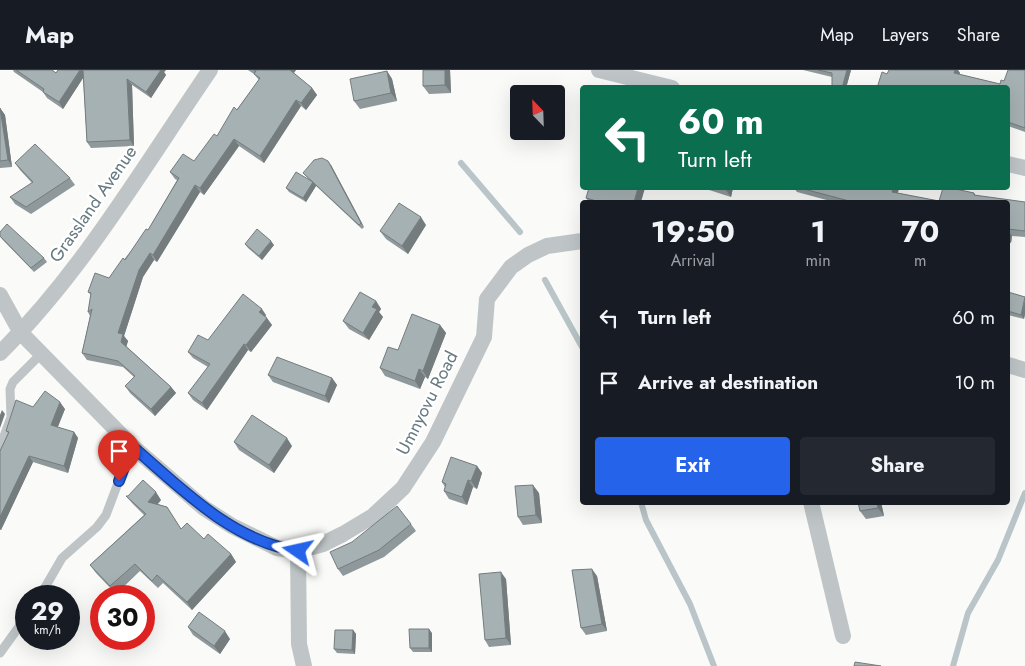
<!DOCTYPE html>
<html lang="en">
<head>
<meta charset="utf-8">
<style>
  :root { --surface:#171b24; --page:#242831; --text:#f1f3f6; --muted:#9ea1a6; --line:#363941; --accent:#2563eb }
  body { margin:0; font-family:Jost,sans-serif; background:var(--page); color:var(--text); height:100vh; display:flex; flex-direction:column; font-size:19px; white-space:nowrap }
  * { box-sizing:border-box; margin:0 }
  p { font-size:16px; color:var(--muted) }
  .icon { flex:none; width:28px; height:28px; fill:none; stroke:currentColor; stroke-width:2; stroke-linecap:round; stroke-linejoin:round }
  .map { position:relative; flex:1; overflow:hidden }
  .panel { position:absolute; left:580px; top:130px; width:430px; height:305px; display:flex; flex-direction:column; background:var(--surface); border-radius:5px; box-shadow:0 5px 20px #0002 }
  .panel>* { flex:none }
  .top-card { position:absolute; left:580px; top:15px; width:430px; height:105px; border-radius:5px; box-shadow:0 5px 20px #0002; background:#0b6e4f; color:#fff; overflow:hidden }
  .needle { width:32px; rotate:337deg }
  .controls { position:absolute; left:510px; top:15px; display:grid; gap:10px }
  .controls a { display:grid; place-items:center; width:55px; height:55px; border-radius:5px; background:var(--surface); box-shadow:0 5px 20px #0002; font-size:25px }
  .speed { position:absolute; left:15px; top:515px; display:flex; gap:10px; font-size:25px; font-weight:700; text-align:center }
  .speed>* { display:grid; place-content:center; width:65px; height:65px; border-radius:50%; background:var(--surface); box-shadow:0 5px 20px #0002; line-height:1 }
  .speed small { font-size:12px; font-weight:400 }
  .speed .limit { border:8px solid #d22; background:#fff; color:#111 }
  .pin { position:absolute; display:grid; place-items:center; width:42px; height:42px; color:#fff; margin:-51px -21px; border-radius:50% 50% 50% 0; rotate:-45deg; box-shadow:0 0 5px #0007 }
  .pin .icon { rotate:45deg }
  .me { position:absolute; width:55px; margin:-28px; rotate:281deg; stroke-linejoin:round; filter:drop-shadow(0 0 4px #0008) }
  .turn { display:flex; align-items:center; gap:18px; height:105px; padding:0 15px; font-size:22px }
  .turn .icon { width:65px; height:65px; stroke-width:2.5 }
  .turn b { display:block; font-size:35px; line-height:42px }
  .eta { display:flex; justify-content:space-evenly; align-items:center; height:85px; text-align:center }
  .eta b { font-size:30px; font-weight:700; line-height:35px }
  .cta { display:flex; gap:10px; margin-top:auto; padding:10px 15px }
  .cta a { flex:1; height:58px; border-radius:5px; background:var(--accent); color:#fff; font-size:20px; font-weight:700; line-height:58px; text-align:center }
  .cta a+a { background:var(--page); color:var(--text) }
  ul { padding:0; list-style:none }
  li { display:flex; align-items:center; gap:15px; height:65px; padding:0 15px }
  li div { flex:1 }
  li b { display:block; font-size:19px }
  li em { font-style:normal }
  header { display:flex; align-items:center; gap:30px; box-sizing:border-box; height:70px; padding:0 25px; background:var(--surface); border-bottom:1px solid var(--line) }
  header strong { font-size:24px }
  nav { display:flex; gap:28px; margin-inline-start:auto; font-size:18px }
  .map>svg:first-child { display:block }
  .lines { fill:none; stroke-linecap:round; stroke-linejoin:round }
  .stream { stroke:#b9c5c8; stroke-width:6 }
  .lane { stroke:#bfc5c7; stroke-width:9 }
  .street { stroke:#bfc5c7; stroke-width:16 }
  .wall { fill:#8f989b }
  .shaded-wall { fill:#747c7e }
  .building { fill:#a6b1b4; stroke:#747c7e }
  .route-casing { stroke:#184099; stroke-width:12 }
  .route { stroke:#2563eb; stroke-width:9 }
  .labels { text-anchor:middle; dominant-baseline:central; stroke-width:5; stroke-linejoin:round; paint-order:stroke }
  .street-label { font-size:18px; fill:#667980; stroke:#fff }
</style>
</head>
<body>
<header>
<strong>Map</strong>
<nav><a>Map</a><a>Layers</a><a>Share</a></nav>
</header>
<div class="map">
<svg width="1025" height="596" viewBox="0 0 1025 596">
  <rect width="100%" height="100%" fill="#fafaf8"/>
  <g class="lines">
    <path class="stream" d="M461 93 520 162
      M545 210 582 277
      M641 432 646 450 690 534 714 596
      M953 596 968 543 998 490 1025 423"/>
    <path class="lane" d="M0 377 11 347 10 319 13 312 41 284
      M40 526 62 488 97 457 106 445 132 376
      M0 583 26 547"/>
    <path class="street" d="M599 0 672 18
      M1008 94 1025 98
      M0 225 21 263 132 376 204 438 232 456 277 478 298 481 323 474 343 464 373 446 403 418 433 372 484 267 487 229 511 197 528 185 547 176 582 171
      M0 283C83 201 144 96 210 0
      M1008 295 1025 300
      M811 432 843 566
      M298 481 299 574 304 596"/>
  </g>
  <path class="wall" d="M13 0H52L56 3 58 0H166L164 2 166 5 151 28 132 15 134 76 91 78 87 72 83 8 63 39 47 28 43 22 14 2Z
    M248 0H296L294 3 312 18 317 25 306 40 301 36 264 93 239 76 204 125 200 122 157 192 154 190 143 207 124 266 128 271 126 276 171 317 176 323 155 346 130 323 125 316 134 307 123 297 87 290 82 283 90 246 88 242 91 225 88 222 109 208 148 160 177 110 175 109 170 102 194 91 217 66 259 10 254 4Z
    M423 0H450L451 23 429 24 423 16Z
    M803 0H851L846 18 832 7Z
    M889 0H958L960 3 959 4 1000 14 1025 0V62L1008 56V18L887 4Z
    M387 1 392 9 397 31 360 39 354 31Z
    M0 38 5 45 12 97 0 98Z
    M15 93 70 108 75 115 31 144 15 134 10 127 32 113 20 100Z
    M331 95 364 157 362 159 314 114 316 116 306 132 289 122 286 118 311 111 303 103Z
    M705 118H733L731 127 706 119Z
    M794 118H899L898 123 939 131 974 123 976 126 1025 132V167L1012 166 1011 173 1008 172V132H834L797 122Z
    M586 128 641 132H589Z
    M426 155 408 184 386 169 380 161Z
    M0 166 44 188 47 192 34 202 1 168Z
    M245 174 274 175 262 190 248 178Z
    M1008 222 1025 227V244L1024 249 1008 245Z
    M376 231 381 239 379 242 383 247 369 270 349 259 343 251Z
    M266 245 265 247 272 255 251 282 248 280 207 340 193 330 188 323 208 297 193 288 188 282 208 270Z
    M440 255 446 263 428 309 425 307 420 319 385 306 380 298 398 280Z
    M268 305 332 308 337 315 329 333 273 312Z
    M33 337 65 339 57 357 74 362 78 368 68 403 33 392 1 460H0V381L8 363 6 361Z
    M234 372 292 376 274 403 239 380Z
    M477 396 482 403 477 419 473 417 467 435 449 429 444 421 445 417 442 412Z
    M539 423 542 453 523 455 518 447Z
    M126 426 161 430 158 434 167 437 181 459 204 469 231 484 236 492 192 540 163 513 158 518 140 501 116 524 96 503 90 495 144 445 132 433Z
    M858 432H881L884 446 866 449 860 441Z
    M411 454 416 461 384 487 343 506 338 499Z
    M597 506 607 561 586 565 581 558Z
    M506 509 511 575 489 577 485 570Z
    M188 557 230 569 220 584 193 565Z
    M353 560 356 564 355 584 337 583 334 579Z
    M432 563V582H413L410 578Z"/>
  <path class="shaded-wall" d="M80 0H86L87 2 63 39 59 32Z
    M161 0H166L164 2 166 5 151 28 146 22Z
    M289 0H296L292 5Z
    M445 0H450L451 23 445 15Z
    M847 0H851L846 18H842Z
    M955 0H958L960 3 958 8 954 3Z
    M387 1 392 9 397 31 391 23Z
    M127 9 132 15 134 76 130 70Z
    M312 18 317 25 306 40 301 33Z
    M296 30 301 36 264 93 260 86Z
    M0 38 5 45 12 97 8 90Z
    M234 69 239 76 204 125 200 118Z
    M328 91 331 95 364 157 361 153Z
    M313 112 316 116 306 132 303 128Z
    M195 115 200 122 157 192 153 185Z
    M638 118H645L641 132H634Z
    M726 118H733L731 127 726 120Z
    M893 118H899L896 128 892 122Z
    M421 147 426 155 408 184 402 176Z
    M1008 160 1012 166 1011 173 1008 168Z
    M271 171 274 175 262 190 259 186Z
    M150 183 154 190 143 207 124 266 128 271 126 278 121 272 118 263 139 200Z
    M1025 230V244L1024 249 1021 245Z
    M376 231 381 239 379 242 383 247 369 270 363 263 372 237Z
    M262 239 266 245 264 249 259 242Z
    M267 248 272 255 251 282 246 275Z
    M440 255 446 263 428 309 423 301Z
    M244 274 248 280 207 340 202 333Z
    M419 299 425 307 420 319 415 311Z
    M332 308 337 315 329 333 325 326Z
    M171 317 176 323 155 346 151 339Z
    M60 332 65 339 56 362 51 355Z
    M2 340 5 344 0 358V345Z
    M74 362 78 368 68 403 64 396Z
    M287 368 292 376 274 403 269 395Z
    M29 386 33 392 1 460 0 458V447Z
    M477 396 482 403 477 419 471 411Z
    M468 410 473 417 467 435 462 427Z
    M533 415 539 423 542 453 536 445Z
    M156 422 161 430 153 439 148 432Z
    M877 432H881L884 446 878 438Z
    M231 484 236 492 192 540 187 532Z
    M592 499 597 506 607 561 602 554Z
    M501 502 506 509 511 575 506 568Z
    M429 559 432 563V582L429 578Z
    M353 560 356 564 355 584 352 580Z
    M225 561 230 569 220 584 214 576Z"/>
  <path class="building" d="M16 0H52L56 3 58 0H80L59 32 43 22 44 19Z
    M83 0H161L146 22 127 9 130 70 87 72Z
    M254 0H290L312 18 301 33 296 30 260 86 234 69 200 118 195 115 153 185 150 183 139 200 118 263 123 264 121 272 171 317 151 339 125 316 135 306 118 291 82 283 92 239 88 242 91 223 88 222 95 203 109 208 123 188 125 190 146 159 148 160 179 108 170 102 183 84 194 91 214 64 217 66 234 37 237 40 260 8 254 4 256 1Z
    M423 0H445V15L423 16Z
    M818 0H847L842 18H832V3Z
    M889 0H955L954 3 1000 14 1001 10 1004 11 1008 0H1025V58L1008 52V18H877L882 2 887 4Z
    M387 1 391 23 354 31 350 9Z
    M0 38 8 90 0 91Z
    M35 74 70 108 26 137 10 127 33 112 15 93Z
    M322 88 328 91 361 153 359 155 303 103 314 90Z
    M296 102 313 112 303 128 286 118Z
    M589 118H638L634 132H600L586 128Z
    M718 118H726V120Z
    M800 118H893L892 122 939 131 943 118H951L974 123V125L1025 132V161L1008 159V132H853Z
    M399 133 421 147 402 176 380 161Z
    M7 154 44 188 31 198 0 166V162Z
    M257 159 271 171 259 186 245 174Z
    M360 222 376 231 372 237 377 239 363 263 343 251Z
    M1008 222 1025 227 1021 245 1008 241Z
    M243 224 262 239 259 242 267 248 246 275 244 274 202 333 188 323 210 294 188 282 198 265 208 270Z
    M412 244 440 255 423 301 419 299 415 311 380 298 388 277 398 280Z
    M277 287 332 308 325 326 268 305Z
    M45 321 60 332 51 355 74 362 64 396 29 386 0 447V381L9 362 6 361 16 330 33 337Z
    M252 345 287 368 269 395 234 372Z
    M451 387 477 396 471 411 468 410 462 427 444 421 446 414 442 412Z
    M143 410 156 422 148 432 167 437 181 459 187 453 204 469 208 464 231 484 187 532 157 505 152 511 135 494 110 516 90 495 146 444 126 426H128Z
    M533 415 536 445 518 447 515 416Z
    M858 432H877L878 438 860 441Z
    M397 436 411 454 379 480 338 499 330 482 352 472Z
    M592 499 602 554 581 558 572 500Z
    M501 502 506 568 485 570 479 504Z
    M199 542 225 561 214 576 188 557Z
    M409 559H429V578H410Z
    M335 560H353L352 580 334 579Z
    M855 592 881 596H854Z"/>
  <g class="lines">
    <defs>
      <path id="route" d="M119 411 132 376C181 418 231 471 298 481"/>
    </defs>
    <use href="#route" class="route-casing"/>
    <use href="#route" class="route"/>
  </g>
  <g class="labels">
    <g class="street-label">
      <text transform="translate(93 134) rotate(-55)">Grassland Avenue</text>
      <text transform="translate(427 333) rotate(-63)">Umnyovu Road</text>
    </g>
  </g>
</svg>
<div class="controls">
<a><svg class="needle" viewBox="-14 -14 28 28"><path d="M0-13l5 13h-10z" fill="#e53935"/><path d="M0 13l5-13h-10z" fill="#9ea1a6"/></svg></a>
</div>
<div class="speed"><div>29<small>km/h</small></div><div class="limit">30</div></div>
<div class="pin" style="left:119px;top:411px;background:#d93025"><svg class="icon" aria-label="arrive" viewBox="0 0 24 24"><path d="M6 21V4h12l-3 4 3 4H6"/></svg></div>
<svg class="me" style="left:298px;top:481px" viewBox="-20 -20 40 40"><path d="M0-17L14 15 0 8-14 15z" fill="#2563eb" stroke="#fff" stroke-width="4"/></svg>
<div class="top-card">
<div class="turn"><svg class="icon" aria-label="left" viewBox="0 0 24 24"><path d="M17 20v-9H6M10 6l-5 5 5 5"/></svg><div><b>60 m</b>Turn left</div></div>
</div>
<section class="panel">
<div class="eta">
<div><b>19:50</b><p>Arrival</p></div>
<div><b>1</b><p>min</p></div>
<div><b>70</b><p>m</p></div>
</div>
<ul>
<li><svg class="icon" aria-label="left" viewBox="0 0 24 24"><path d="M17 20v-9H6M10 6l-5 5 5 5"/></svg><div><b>Turn left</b></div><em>60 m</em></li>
<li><svg class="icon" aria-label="arrive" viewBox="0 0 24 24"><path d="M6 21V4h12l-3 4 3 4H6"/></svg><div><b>Arrive at destination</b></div><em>10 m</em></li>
</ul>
<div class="cta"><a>Exit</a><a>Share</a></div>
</section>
</div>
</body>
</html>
